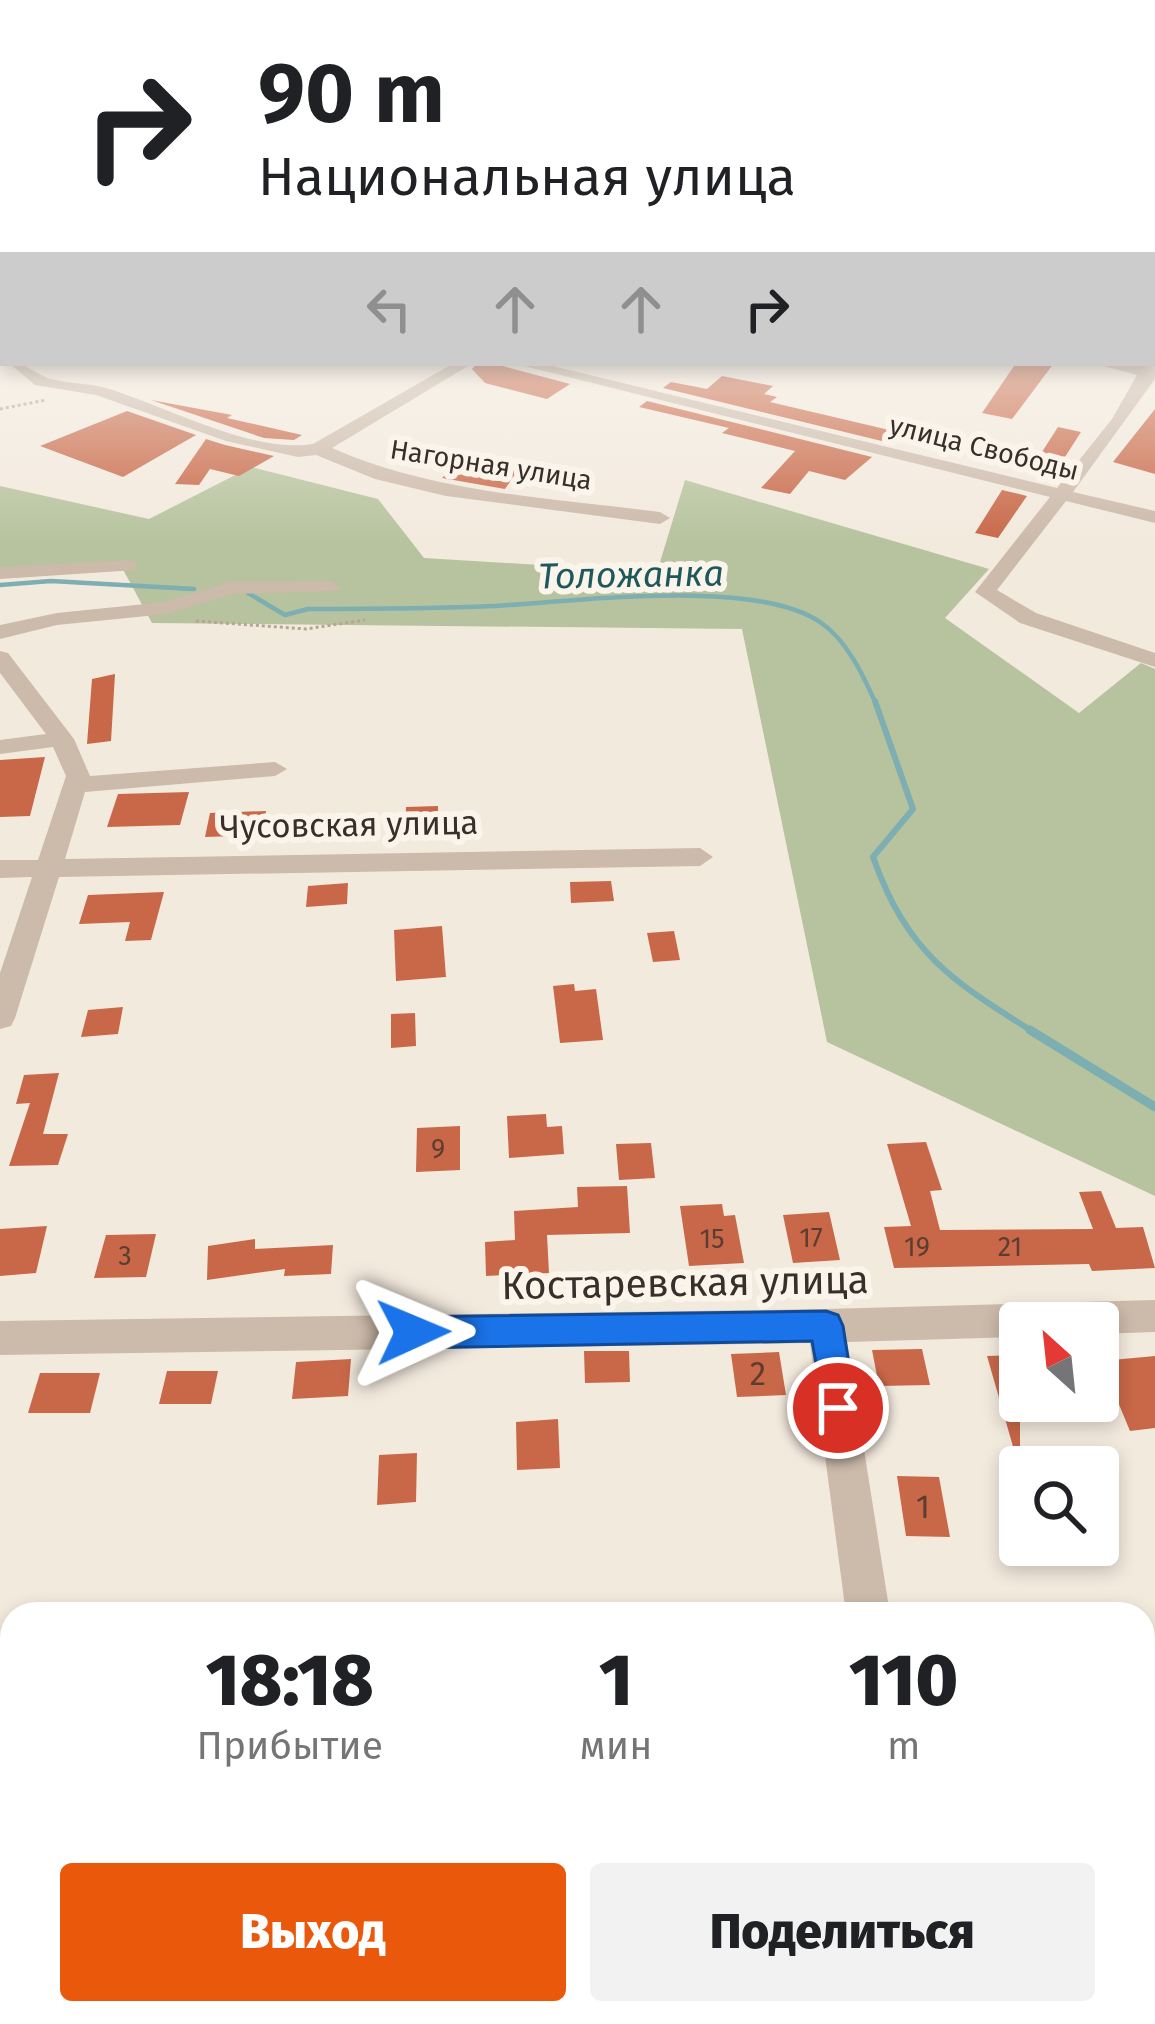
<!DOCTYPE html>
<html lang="ru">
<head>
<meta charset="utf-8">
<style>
  :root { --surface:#fff; --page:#f2f2f2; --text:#202124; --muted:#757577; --accent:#ea580c }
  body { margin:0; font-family:"Fira Sans",sans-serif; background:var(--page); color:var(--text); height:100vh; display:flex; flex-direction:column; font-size:45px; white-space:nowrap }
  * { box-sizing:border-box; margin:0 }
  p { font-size:39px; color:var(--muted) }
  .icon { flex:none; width:66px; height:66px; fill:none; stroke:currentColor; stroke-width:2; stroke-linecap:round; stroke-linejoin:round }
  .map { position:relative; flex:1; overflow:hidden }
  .side { position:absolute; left:0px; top:1602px; width:1155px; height:423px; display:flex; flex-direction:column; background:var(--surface); border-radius:36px 36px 0 0; box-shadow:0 6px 18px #0003 }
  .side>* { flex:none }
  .banner { position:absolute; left:0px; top:0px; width:1155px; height:366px; box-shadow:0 6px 18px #0003; background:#fff; color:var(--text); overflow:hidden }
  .needle { width:78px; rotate:333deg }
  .buttons { position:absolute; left:999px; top:1302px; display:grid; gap:24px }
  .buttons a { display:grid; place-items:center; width:120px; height:120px; border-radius:12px; background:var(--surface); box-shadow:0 6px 18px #0003; font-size:60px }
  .pin { position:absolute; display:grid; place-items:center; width:102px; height:102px; color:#fff; margin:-51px; border:6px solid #fff; border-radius:50%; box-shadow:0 3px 12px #0007 }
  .me { position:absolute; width:132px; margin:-66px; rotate:89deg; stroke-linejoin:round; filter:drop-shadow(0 0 9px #0008) }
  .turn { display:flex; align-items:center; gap:42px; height:252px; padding:0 60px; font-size:54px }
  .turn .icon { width:156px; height:156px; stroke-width:2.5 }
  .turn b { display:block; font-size:84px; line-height:102px }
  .lanes { display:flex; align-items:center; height:114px; padding:0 60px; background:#0003; justify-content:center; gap:60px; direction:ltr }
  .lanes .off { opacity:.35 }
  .eta { display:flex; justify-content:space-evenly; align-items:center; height:204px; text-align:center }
  .eta b { font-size:72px; font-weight:800; line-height:84px }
  .primary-button { display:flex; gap:24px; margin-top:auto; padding:24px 60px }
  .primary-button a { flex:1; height:138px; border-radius:12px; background:var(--accent); color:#fff; font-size:48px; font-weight:800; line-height:138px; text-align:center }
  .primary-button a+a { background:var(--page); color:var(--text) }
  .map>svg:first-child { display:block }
  .green { fill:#b6c39e }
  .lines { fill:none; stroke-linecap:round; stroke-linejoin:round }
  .stream-far2 { stroke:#7daeb1; stroke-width:4.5 }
  .stream-far1 { stroke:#7daeb1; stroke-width:6 }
  .stream { stroke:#7daeb1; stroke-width:9 }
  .building { fill:#c86848 }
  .path { stroke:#b8a494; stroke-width:3; stroke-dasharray:3 3; stroke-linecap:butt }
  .minor { fill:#ccbaaa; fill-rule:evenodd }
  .route { fill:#1a73e8; stroke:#114b97; stroke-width:3 }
  .labels { text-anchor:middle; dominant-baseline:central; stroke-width:12; stroke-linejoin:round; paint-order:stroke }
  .far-street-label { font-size:27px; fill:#392f2a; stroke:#faf4eb }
  .number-label { font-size:27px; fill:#5d3d32 }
  .street-label { font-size:33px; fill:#392f2a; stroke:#faf4eb }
  .near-number-label { font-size:33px; fill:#5d3d32 }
  .water-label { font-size:36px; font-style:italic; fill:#1e575c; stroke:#faf4eb }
  .near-street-label { font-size:39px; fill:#392f2a; stroke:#faf4eb }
</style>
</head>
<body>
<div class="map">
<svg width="1155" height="2024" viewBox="0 0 1155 2024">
  <rect width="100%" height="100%" fill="#f3eade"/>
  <path class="green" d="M251 467 378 499 424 558 657 572 685 480 989 569 945 618 1079 713 1141 663 1155 669V1196L827 1042 742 629 152 623 120 564 0 570V486L149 519Z"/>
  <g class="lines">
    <path class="stream-far2" d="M0 585 51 581 194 589
      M248 593 285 615 308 609C369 609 431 609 492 606 573 602 753 577 820 622 847 640 863 675 876 704"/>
    <path class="stream-far1" d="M875 701 913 809 873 857C907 953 952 981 1035 1033"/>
    <path class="stream" d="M1030 1030 1155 1107"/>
  </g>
  <path class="building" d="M477 363 495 364 570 384 547 399 485 383 472 369Z
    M1016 363H1054L1012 419 982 413Z
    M722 376 773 386 764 394 777 397 770 402 902 433 890 443 663 388 671 382 707 389Z
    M151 400 232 415 227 418 302 435 294 440 264 438Z
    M647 401 872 457 845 480 809 471 790 494 761 488 795 451 722 433 729 428 639 407Z
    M1155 409V474L1113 462Z
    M127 411 196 435 123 477 40 446Z
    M1058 427 1081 432 1063 460 1040 455Z
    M206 439 225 445 274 456 239 476 210 469 199 485 175 484Z
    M474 465 518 470 505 489 442 478 448 472 467 475Z
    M1002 490 1027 496 998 538 975 533Z
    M115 674 111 741 87 744 92 679Z
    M45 757 30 816 0 817V760Z
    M189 792 180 825 107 827 118 794Z
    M438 806V836L405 838 406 807Z
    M266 811 262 835 205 837 210 813Z
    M611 881 614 901 571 903 570 882Z
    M348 883 347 904 306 907 308 886Z
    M164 892 151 940 125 941 130 922 79 924 88 895Z
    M442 926 446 977 396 981 394 930Z
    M674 931 680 960 653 962 647 933Z
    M574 984 575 991 596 989 603 1040 560 1043 553 986Z
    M123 1007 118 1034 81 1037 88 1010Z
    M415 1013 416 1046 391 1048V1014Z
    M59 1073 43 1134H68L58 1165 9 1166 30 1103 16 1104 24 1075Z
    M546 1114 547 1127 562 1126 564 1154 509 1158 507 1116Z
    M460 1126V1170L416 1172 417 1128Z
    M926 1142 942 1190 930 1191 940 1230 1093 1229 1079 1192 1101 1191 1116 1228 1143 1227 1155 1268 1092 1271 1089 1264 894 1268 884 1227 911 1226 887 1144Z
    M651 1143 655 1178 619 1180 616 1144Z
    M627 1186 630 1233 547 1235 549 1273 486 1276 485 1242 515 1240 514 1211 578 1207 577 1187Z
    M722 1204 724 1216 735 1215 744 1263 689 1266 680 1206Z
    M829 1212 840 1260 793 1263 783 1215Z
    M47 1226 36 1273 0 1276V1229Z
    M156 1234 146 1277 94 1278 106 1235Z
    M255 1239V1249L333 1245 331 1274 284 1276 285 1269 207 1280 208 1246Z
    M922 1349 930 1385 879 1386 872 1350Z
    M584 1351H629L630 1382 585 1383Z
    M779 1352 786 1395 737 1397 731 1354Z
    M1020 1355V1449L1014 1450 987 1356Z
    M1155 1356V1428L1130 1431 1101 1361Z
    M351 1359 348 1396 292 1399 296 1362Z
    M167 1371H218L211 1404H159Z
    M40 1373H100L90 1413H28Z
    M558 1419 560 1468 517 1470 516 1422Z
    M417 1453 416 1502 377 1505 379 1455Z
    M897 1476 939 1477 950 1537 906 1536Z"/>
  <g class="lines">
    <path class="path" d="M0 409 46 400
      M196 621 306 629 365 620"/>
    <path class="minor" d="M1152 261H1155V269H1152Z
      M3 262V270L0 271V263Z
      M9 363C29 363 34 374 51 379 69 384 88 383 106 388 166 406 252 454 313 444L454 363H473L332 448C434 493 550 498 660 512L670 518 660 524 446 496 375 479 316 455 298 457 226 441 96 395 35 385Z
      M512 363H540L1057 488 1112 419 1137 375 1093 363 1155 364V379L1073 492 1155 511V523L1066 501 997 590 1036 613 1155 653V667L1020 623 975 592 1050 497Z
      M129 560 136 562V570L0 579V567Z
      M331 581 341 587 338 591 231 594 167 614 57 625 0 639V625L57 613 165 602 229 582Z
      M0 651 8 653 74 739 90 776 275 762 287 769 275 776 85 792 65 859 700 848 713 857 700 866 59 877 15 1018 11 1026 0 1029V973L32 877 0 878V860H38L66 776 53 747 0 754V740L46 734 0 673Z
      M1155 1300V1332L1098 1334V1323H1020V1337L847 1342 890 1614H846L810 1343 0 1355V1321L826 1309Z
      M910 2013H962L964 2024H912Z"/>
  </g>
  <linearGradient id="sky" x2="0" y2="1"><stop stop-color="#7db2d2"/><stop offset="0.48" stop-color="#faf6f0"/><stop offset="1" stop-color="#faf6f0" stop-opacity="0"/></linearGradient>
  <rect width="1155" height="544" fill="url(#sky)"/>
  <path class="route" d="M826 1311 838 1315 843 1326 856 1408 851 1420 838 1425 826 1420 812 1341 413 1348 401 1343 396 1332 401 1322 413 1317Z"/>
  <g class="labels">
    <g class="far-street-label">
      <text transform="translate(984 448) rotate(14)">улица Свободы</text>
      <text transform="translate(491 465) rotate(9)">Нагорная улица</text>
    </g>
    <g class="number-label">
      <text x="438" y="1149">9</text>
      <text x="811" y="1238">17</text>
      <text x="712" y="1239">15</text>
      <text x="917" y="1247">19</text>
      <text x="1010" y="1247">21</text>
      <text x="125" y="1256">3</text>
    </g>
    <g class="street-label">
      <text transform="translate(349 825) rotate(-1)">Чусовская улица</text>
    </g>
    <g class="near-number-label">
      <text x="758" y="1374">2</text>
      <text x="923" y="1507">1</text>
    </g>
    <g class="water-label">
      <text transform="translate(631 575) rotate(-1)">Толожанка</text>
    </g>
    <g class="near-street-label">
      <text transform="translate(685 1283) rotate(-1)">Костаревская улица</text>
    </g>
  </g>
</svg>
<div class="buttons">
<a><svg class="needle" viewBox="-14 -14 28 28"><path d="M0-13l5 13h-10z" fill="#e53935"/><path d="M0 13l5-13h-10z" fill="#757577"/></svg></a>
<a><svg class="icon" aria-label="search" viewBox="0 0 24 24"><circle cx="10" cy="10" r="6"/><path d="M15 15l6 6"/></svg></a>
</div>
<div class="pin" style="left:838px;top:1408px;background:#d93025"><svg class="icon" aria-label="arrive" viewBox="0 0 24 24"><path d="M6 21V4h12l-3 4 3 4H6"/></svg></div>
<svg class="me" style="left:413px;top:1332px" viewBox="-20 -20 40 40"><path d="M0-17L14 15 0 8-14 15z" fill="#1a73e8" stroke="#fff" stroke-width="4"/></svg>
<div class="banner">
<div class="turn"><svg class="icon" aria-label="right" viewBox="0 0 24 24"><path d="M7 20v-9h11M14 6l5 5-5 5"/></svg><div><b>90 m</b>Национальная улица</div></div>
<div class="lanes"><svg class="icon off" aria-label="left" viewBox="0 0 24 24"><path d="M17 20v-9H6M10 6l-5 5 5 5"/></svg><svg class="icon off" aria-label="ahead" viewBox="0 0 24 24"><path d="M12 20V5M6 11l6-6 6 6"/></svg><svg class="icon off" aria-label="ahead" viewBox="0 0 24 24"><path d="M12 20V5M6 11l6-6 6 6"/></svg><svg class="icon" aria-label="right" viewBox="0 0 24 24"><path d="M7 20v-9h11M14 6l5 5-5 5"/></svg></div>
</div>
<section class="side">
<div class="eta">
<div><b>18:18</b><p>Прибытие</p></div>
<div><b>1</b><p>мин</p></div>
<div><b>110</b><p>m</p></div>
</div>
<div class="primary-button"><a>Выход</a><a>Поделиться</a></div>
</section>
</div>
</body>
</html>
